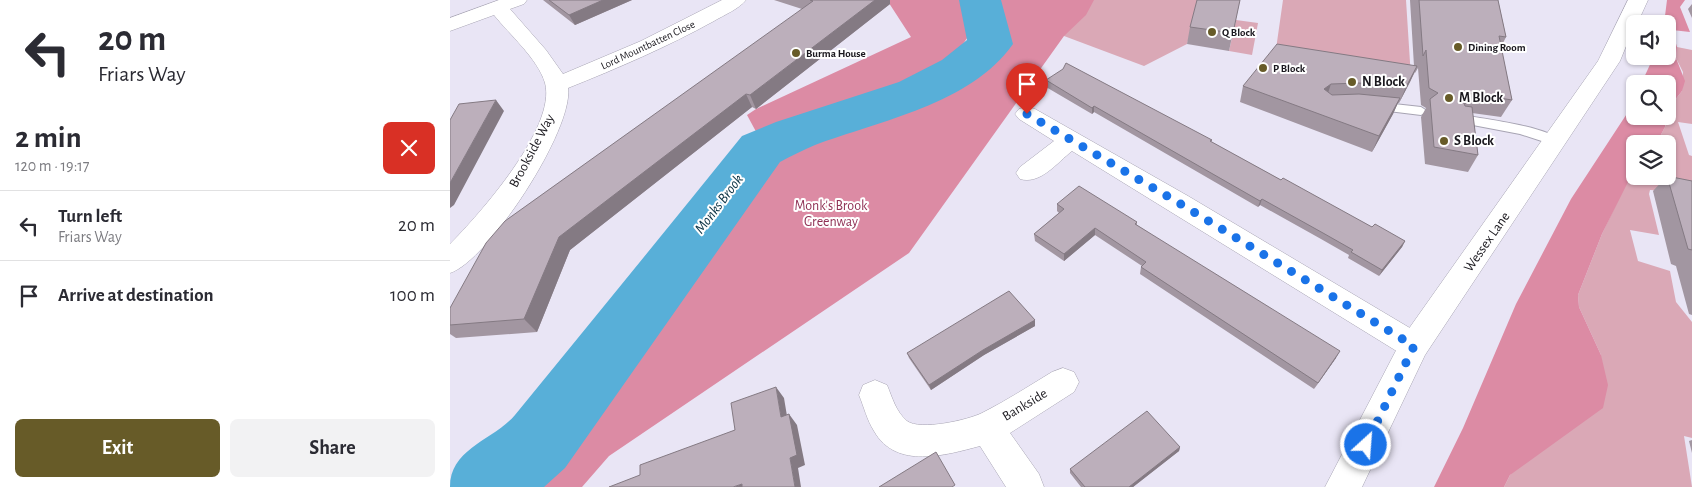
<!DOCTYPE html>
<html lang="en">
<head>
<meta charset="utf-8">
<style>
  :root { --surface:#fff; --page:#f2f2f3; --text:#2b2b33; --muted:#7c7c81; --line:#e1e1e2; --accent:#675b28 }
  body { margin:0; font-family:"Alegreya Sans",sans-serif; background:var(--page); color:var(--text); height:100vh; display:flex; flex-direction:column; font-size:19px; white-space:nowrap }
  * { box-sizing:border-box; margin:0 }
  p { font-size:16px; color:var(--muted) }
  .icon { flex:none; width:28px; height:28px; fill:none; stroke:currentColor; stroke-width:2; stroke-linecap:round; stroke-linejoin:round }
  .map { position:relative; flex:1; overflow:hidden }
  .sheet { display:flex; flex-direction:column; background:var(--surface); width:450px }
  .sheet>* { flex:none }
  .banner { background:#fff; color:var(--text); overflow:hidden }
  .buttons { position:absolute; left:1176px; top:15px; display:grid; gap:10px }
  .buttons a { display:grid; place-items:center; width:50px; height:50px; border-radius:8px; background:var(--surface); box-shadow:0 1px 4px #0004; font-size:25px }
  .pin { position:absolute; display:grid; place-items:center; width:42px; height:42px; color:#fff; margin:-51px -21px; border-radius:50% 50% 50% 0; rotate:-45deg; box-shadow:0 0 5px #0007 }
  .pin .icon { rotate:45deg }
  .me { position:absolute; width:55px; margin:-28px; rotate:26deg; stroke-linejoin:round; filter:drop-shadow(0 0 4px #0008) }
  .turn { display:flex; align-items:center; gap:18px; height:105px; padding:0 15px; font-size:22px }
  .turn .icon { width:65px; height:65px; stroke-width:2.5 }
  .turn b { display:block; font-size:35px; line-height:42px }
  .round { display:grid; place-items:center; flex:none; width:52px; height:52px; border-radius:8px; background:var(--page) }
  .summary { display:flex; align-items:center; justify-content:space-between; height:85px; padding:0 15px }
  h1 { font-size:30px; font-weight:700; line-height:38px }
  .button { display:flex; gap:10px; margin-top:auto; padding:10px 15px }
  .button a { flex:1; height:58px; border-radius:8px; background:var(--accent); color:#fff; font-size:20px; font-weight:700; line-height:58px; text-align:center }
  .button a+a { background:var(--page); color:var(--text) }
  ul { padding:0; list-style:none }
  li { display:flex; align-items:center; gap:15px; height:70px; padding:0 15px; border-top:1px solid var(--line) }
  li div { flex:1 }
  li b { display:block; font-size:19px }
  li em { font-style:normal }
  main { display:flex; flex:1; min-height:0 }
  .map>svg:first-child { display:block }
  .green { fill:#daa8b6 }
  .forest { fill:#dc8ba4 }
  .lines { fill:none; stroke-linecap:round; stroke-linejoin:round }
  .river { fill:#58afd8; fill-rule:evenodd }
  .lane-casing { stroke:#a7a4b3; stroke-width:2 }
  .street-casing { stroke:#a7a4b3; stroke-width:1 }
  .secondary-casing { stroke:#a7a4b3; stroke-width:1 }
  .lane { fill:#fff; fill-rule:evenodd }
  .street { fill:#fff; fill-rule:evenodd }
  .secondary { fill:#fff; fill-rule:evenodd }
  .wall { fill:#a296a1 }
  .shaded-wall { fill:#847a83 }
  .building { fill:#bcafbb; stroke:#847a83 }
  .route { stroke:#1a73e8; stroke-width:9; stroke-dasharray:0 16.2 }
  .poi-dot { fill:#675b28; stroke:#fff; stroke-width:2 }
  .labels { text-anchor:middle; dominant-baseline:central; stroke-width:4; stroke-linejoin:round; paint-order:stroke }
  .far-poi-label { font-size:11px; font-weight:bold; fill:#1a181e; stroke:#fff; text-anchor:start }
  .far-street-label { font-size:11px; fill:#1a181e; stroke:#fff }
  .poi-label { font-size:14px; font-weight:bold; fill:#1a181e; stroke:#fff; text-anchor:start }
  .street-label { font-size:14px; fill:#1a181e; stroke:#fff }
  .park-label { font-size:14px; fill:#8f3054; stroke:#fff }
  .water-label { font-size:15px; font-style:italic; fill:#072f41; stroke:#fff }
</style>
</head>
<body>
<main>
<section class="sheet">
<div class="banner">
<div class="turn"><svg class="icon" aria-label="left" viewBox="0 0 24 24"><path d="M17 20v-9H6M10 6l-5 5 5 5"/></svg><div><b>20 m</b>Friars Way</div></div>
</div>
<div class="summary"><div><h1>2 min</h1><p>120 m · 19:17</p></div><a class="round" style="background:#d93025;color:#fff"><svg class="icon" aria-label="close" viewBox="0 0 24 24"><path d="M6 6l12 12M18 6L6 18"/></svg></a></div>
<ul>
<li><svg class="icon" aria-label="left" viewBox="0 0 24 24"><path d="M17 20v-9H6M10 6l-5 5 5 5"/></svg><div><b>Turn left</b><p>Friars Way</p></div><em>20 m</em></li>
<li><svg class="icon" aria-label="arrive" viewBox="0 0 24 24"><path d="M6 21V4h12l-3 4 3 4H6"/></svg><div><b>Arrive at destination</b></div><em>100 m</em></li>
</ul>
<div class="button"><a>Exit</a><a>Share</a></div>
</section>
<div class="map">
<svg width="1242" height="487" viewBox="0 0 1242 487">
  <rect width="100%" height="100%" fill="#e9e5f5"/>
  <path class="green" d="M542 0H749L737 44 694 66 614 36 544 5Z
    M833 0H956L961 78 825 56Z
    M786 20 808 23 802 55 779 51Z
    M1227 47 1242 50V124L1228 122 1239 155 1242 156V189L1239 192 1200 190 1199 194 1209 235 1180 230 1188 261 1220 271 1226 302 1242 322V438L1234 436 1242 487H1054L1060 475 1151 355 1129 307 1128 295 1152 234 1181 173 1185 168V176H1218V144H1206L1215 127 1218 109 1232 91 1233 72 1226 58Z"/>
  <path class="forest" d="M437 0H518L525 24C517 41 506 54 492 65 478 77 460 83 444 90 400 108 355 123 310 139L297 115 306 109 461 37Z
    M542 0H644L636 15 614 36 459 253 159 456 132 487H68L101 460 329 155C349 142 368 139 389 130 429 115 473 101 508 77 522 68 534 56 546 45Z
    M1217 0H1235L1230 7 1240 32 1222 30 1227 47 1226 58 1235 81 1232 91 1218 109V84H1191L1204 56H1218V24H1214Z
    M1185 97V116H1215V127L1206 144H1185V168L1152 234 1128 295 1129 307 1151 355 1158 385 1153 408 1060 475 1054 487H984L1013 428 1066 304 1121 199 1178 112Z"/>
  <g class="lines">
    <path class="river" d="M509 0H551L563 44C521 104 429 121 365 145 353 150 341 156 330 162L115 468 94 487H0C0 448 44 440 65 415 141 322 217 229 292 136L326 122 449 82 492 60 517 40Z"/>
    <defs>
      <path id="lane" d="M926 102 971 107 977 111 971 115 922 109 920 106 922 103Z
        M1011 115C1030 118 1100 127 1110 141L1104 145 1070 134 1007 122 1005 119Z"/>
      <path id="street" d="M49 0H77L74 4 60 9 96 50 113 74 191 41 272 0H296C289 9 274 15 264 21 217 47 168 68 118 88 124 129 38 261 0 273V244C29 215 107 127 95 83 88 59 59 34 44 15L0 31V18Z
        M577 107 585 109 738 196 975 337 979 346 975 355 964 359 953 355 622 151C607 163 590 185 570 179L566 173 570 167 604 141 569 119 565 114 569 109Z
        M613 368 624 372 629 382 624 392 560 433 589 474 594 487H556L530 446C496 455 446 470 424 431 417 420 414 407 409 395L413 385 425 380 437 385C442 397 446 412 457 421 470 431 518 420 532 413 556 401 579 386 602 372Z"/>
      <path id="secondary" d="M1178 0H1198L1187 24H1185L1170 61 975 355 912 487H875L953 337 1148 61Z"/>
    </defs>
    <use href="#lane" class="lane-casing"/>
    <use href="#street" class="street-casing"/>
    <use href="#secondary" class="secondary-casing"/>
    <use href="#lane" class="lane"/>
    <use href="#street" class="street"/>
    <use href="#secondary" class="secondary"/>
  </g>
  <path class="wall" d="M93 0H182L125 25Z
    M324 0H440V4L306 109 302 107 120 250 87 332 6 338 0 334V308L352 9Z
    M790 0 779 51 737 44 740 27Z
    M960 0H1048L1056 37 1051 47 1062 100 1051 117 1022 113 1028 155 1018 172 975 164 971 117 976 108 971 105 968 68 965 73V72L949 103H948L943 114 922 152 790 102 793 86 964 66Z
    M1242 4V18L1238 9Z
    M596 80 762 140 761 142 831 180 922 227 955 241 952 247 929 276 898 258 899 255 871 239 810 205 808 207 644 112 642 114 596 87Z
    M1217 176 1242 181V315L1239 314 1226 266 1221 264 1203 191Z
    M607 204 687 222V225L886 358 864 389 690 274 691 267 692 266 645 235 614 261 585 241 584 234 609 213 607 211Z
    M585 320V326L534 355 481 390 459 358 457 353Z
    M1242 440V453L1239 441Z
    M730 447 729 451 683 487H631L620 473V469Z"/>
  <path class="shaded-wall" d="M153 0H182L125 25 119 15Z
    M425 0H440V4L306 109 300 95Z
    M967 66 960 82 949 103 956 87Z
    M881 84 876 99 874 89Z
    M296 94 302 107 120 250 87 332 74 319 109 237Z
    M1020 96 1010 113 1013 101Z
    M950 98 943 114 922 152 929 136Z
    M46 100 54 111 4 205 0 208V183Z
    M644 106V112L642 114V108Z
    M812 199 810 205 808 207 810 201Z
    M645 228V235L614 261V254Z
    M955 241 952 247 929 276 932 270Z
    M585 320V326L534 355 481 390 479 385 533 350Z
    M890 351 886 358 864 389 868 383Z
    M326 387 334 398 339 428 331 417Z
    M339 414 347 425 355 465 348 468 351 487H345L340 458Z
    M730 447 729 451 683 487H679Z
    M292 484 295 487H283Z"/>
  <path class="building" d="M99 0H153L119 15Z
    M360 0H425L300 95 296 94 109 237 74 319 0 325V308L36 243 55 221 363 1Z
    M747 0H790L783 33 740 27Z
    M969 0H1048L1056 37 1049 36 1062 100 1019 93 1020 96 1013 101 1015 106 1022 107 1028 155 984 147 980 99 988 93 979 88 976 50 973 56Z
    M827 44 967 66 956 87 909 83 881 84 874 89 882 95 909 94 950 98 929 136 793 86Z
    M616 63 762 140 760 141 831 180 833 178 922 227 925 224 955 241 932 270 901 252 903 250 873 233 812 199 810 201 644 106 642 108 596 80 613 69Z
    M46 100 0 183V120L9 104Z
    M1217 176 1242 181V250L1238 249Z
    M629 186 687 222 685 224 890 351 868 383 691 267 696 262 645 228 614 254 584 234 614 209 607 204Z
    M559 291 585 320 533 350 479 385 457 353Z
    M326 387 331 417 339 414 347 455 340 458 345 487H292V484L283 487H159L190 475V465L285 430 281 403Z
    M697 411 730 447 679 487H635L620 469Z
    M486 452 505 485 502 487H429Z"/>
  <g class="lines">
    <path class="route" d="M577 114 729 203 964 346 916 445"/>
  </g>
  <g class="poi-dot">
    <circle cx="762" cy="32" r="5"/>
    <circle cx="1008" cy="47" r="5"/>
    <circle cx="346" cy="53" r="5"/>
    <circle cx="813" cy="68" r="5"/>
    <circle cx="902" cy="82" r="5"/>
    <circle cx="999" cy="98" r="5"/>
    <circle cx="994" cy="141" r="5"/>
  </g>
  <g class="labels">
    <g class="far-poi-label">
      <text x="772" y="32">Q Block</text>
      <text x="1018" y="47">Dining Room</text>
      <text x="356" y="53">Burma House</text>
      <text x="823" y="68">P Block</text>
    </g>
    <g class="far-street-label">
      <text transform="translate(198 45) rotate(-25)">Lord Mountbatten Close</text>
    </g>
    <g class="poi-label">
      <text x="912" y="82">N Block</text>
      <text x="1009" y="98">M Block</text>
      <text x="1004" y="141">S Block</text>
    </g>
    <g class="street-label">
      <text transform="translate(82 151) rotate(-62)">Brookside Way</text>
      <text transform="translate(1037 242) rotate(-55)">Wessex Lane</text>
      <text transform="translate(575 405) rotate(-31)">Bankside</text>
    </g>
    <g class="park-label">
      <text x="381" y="206">Monk's Brook<tspan x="381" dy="16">Greenway</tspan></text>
    </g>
    <g class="water-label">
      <text transform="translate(269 204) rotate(-53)">Monks Brook</text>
    </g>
  </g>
</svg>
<div class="buttons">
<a><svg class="icon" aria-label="sound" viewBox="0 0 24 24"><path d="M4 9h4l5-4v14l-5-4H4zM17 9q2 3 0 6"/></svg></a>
<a><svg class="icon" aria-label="search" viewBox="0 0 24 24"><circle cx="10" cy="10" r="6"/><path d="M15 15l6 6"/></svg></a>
<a><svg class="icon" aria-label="layers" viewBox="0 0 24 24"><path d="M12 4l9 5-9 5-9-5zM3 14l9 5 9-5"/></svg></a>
</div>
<div class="pin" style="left:577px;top:114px;background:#d93025"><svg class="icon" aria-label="arrive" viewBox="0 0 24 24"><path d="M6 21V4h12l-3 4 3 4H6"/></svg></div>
<svg class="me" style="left:916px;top:445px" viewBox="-20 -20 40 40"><circle r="17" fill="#1a73e8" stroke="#fff" stroke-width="3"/><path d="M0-11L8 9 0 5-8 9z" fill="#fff"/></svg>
</div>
</main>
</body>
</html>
